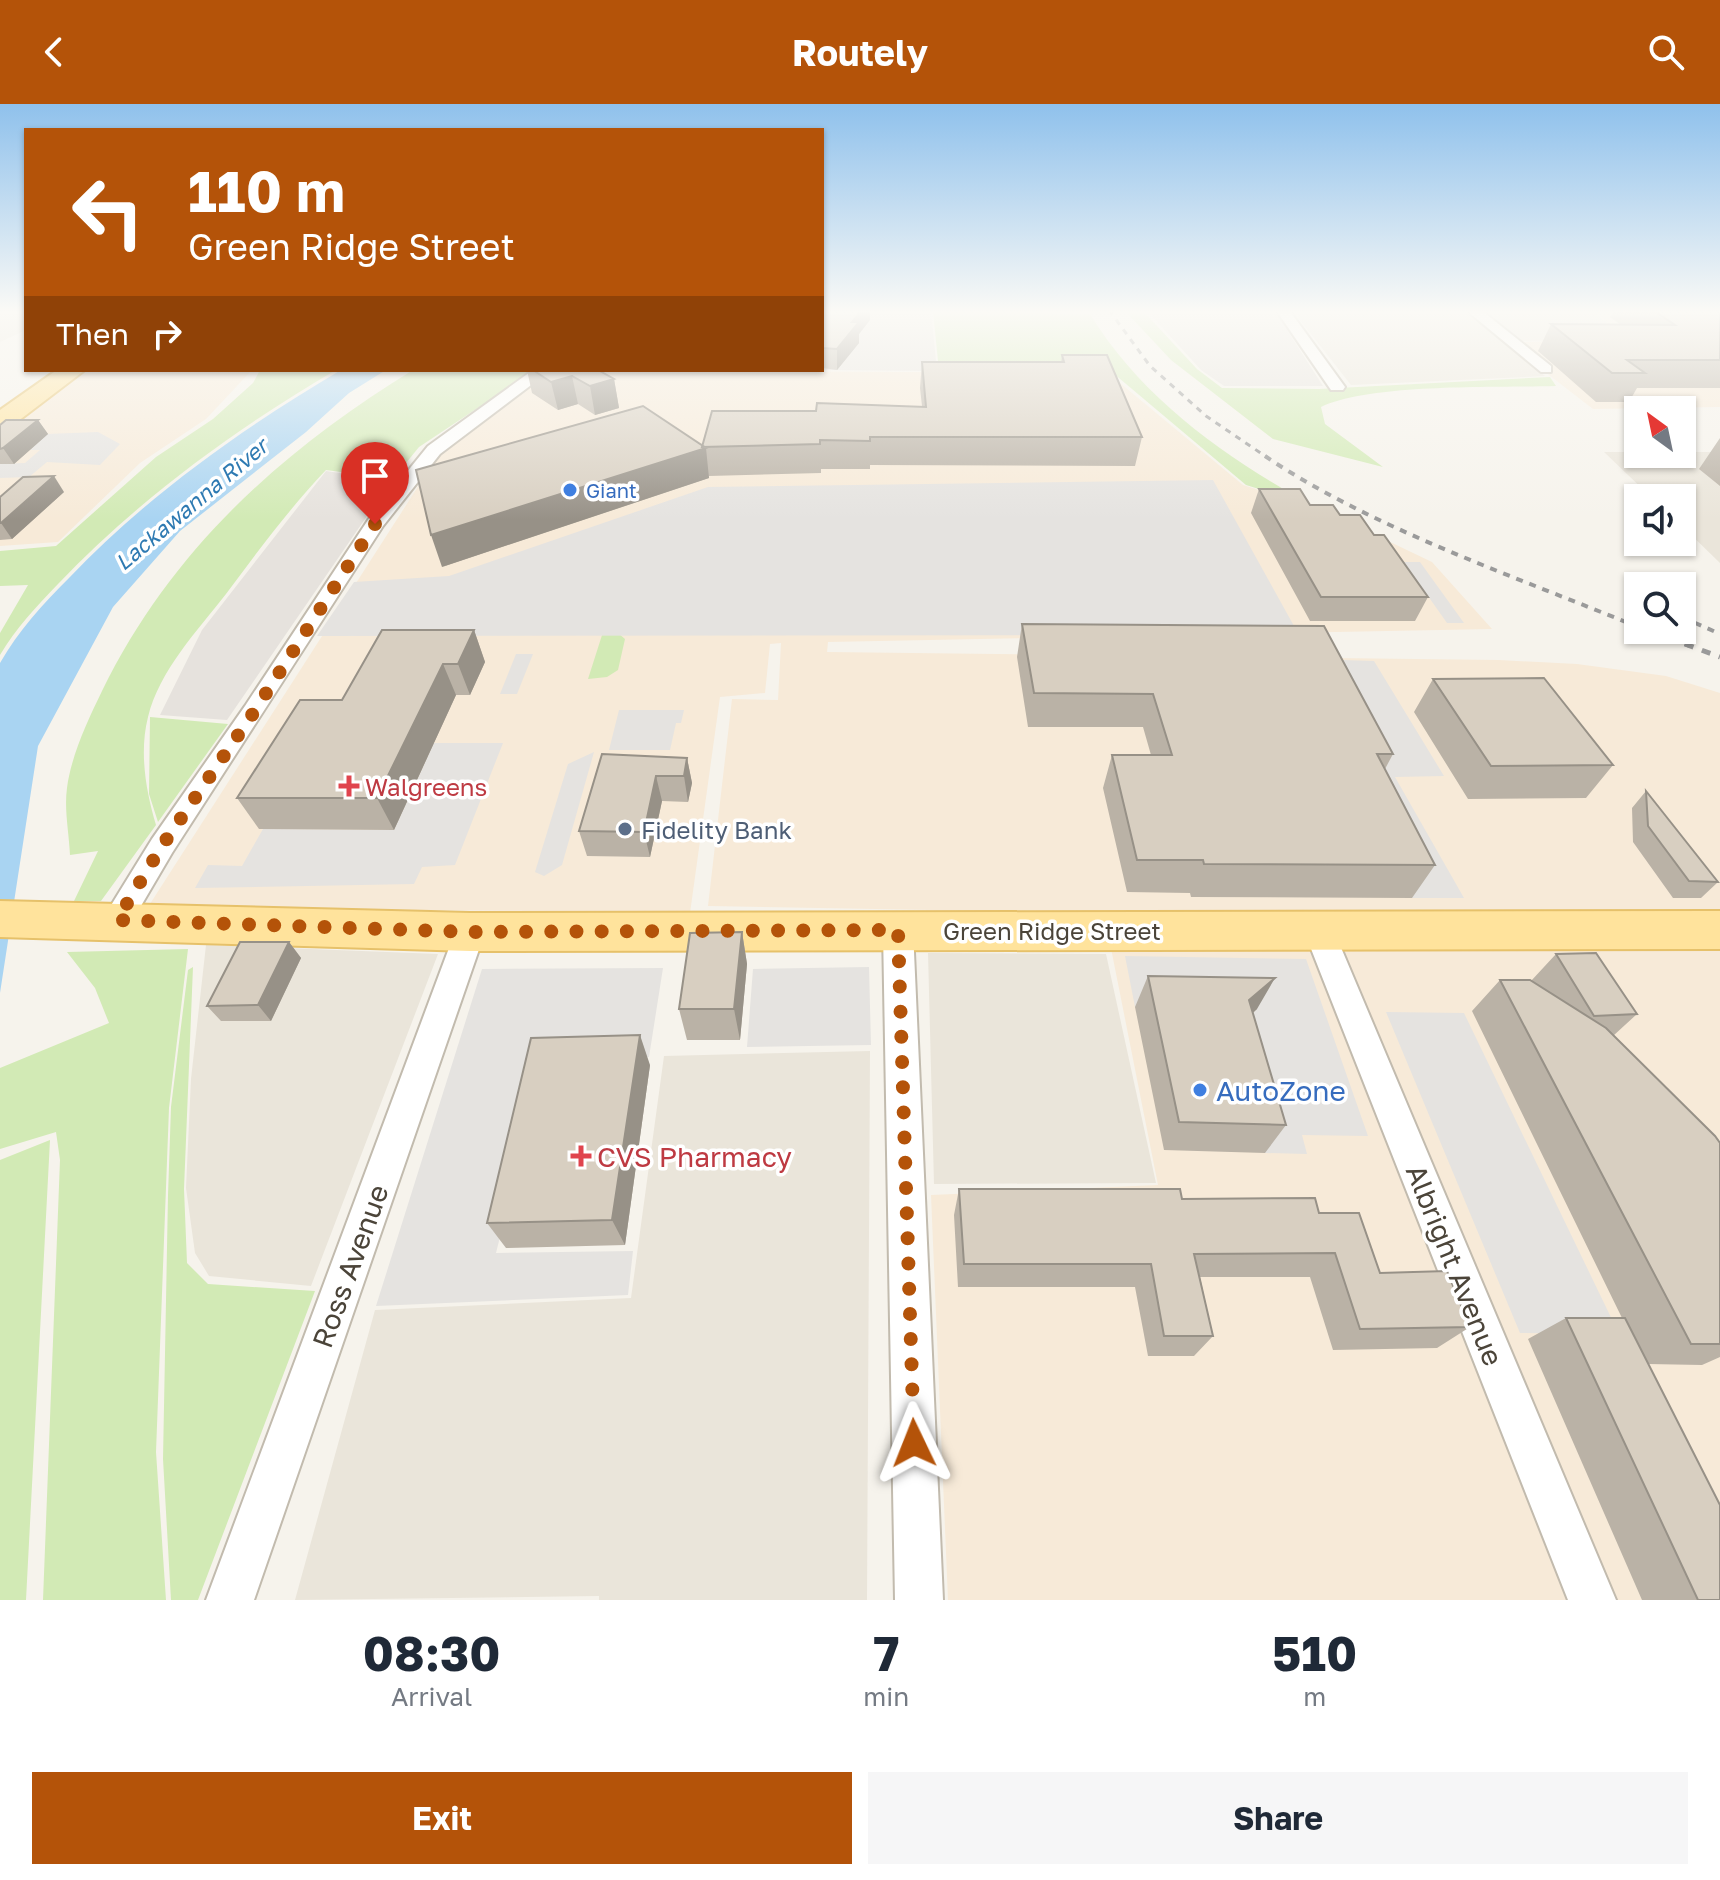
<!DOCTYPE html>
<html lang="en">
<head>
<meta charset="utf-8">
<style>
  :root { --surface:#fff; --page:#f6f6f7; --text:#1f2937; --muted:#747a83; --accent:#b45309 }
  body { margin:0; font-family:"Golos Text",sans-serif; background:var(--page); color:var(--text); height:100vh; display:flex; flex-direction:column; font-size:30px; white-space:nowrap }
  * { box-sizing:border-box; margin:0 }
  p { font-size:26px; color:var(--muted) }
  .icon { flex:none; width:44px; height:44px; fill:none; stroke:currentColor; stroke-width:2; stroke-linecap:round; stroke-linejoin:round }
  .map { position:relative; height:1496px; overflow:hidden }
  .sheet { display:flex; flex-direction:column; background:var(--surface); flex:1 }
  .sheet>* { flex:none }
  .hud { position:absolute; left:24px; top:24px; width:800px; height:244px; border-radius:0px; box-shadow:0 2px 6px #0004; background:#b45309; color:#fff; overflow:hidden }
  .needle { width:52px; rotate:327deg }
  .controls { position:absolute; left:1624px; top:292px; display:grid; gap:16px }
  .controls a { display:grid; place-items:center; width:72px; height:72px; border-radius:0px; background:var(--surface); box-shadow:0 2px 6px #0004; font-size:40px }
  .pin { position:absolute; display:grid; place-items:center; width:68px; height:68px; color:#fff; margin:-82px -34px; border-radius:50% 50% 50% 0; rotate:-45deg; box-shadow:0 0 8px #0007 }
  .pin .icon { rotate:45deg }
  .me { position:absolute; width:88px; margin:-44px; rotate:358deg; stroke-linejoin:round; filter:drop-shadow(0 0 6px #0008) }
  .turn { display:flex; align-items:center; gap:28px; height:168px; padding:0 32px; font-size:36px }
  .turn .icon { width:104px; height:104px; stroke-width:2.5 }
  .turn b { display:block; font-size:56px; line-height:68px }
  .then { display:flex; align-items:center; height:76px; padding:0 32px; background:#0003; gap:16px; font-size:30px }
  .eta { display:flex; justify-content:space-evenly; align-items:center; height:136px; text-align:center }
  .eta b { font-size:48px; font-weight:700; line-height:56px }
  .cta { display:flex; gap:16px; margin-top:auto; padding:16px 32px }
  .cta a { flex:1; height:92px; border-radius:0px; background:var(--accent); color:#fff; font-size:32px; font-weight:700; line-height:92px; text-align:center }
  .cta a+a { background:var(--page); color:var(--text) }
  header { display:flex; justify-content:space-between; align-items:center; height:104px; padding:0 32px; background:var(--accent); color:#fff; font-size:36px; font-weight:700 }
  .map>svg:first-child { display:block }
  .residential { fill:#eae5da }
  .commercial { fill:#f7ead8 }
  .industrial { fill:#e6e2dd }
  .green { fill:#d2eab5 }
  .parking { fill:#e5e3e0 }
  .water { fill:#a9d4f2 }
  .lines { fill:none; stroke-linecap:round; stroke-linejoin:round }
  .minor-casing { stroke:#c2bbae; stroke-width:4 }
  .primary-casing { stroke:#e6c16a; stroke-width:4 }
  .minor { fill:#fff; fill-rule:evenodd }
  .primary { fill:#ffe39c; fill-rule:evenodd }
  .rail-far2 { stroke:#9a9a9a; stroke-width:3; stroke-dasharray:6 6; stroke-linecap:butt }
  .rail-far1 { stroke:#9a9a9a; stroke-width:4; stroke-dasharray:7 7; stroke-linecap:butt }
  .rail { stroke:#9a9a9a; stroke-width:5; stroke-dasharray:9 9; stroke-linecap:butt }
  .wall { fill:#bab2a6 }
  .shaded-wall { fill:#979187 }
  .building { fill:#d8cfc1; stroke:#979187; stroke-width:2 }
  .route { stroke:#b45309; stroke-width:14; stroke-dasharray:0 25.2 }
  .shop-dot { fill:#3f7fe0; stroke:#fff; stroke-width:3 }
  .health-dot { fill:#e0444e; stroke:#fff; stroke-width:3 }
  .service-dot { fill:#5c6f8a; stroke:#fff; stroke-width:3 }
  .labels { text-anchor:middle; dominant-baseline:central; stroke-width:7; stroke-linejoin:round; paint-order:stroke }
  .far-shop-label { font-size:20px; fill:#366cbe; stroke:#fff; text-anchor:start }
  .far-water-label { font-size:22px; font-style:italic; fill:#2e7ab2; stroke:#fff }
  .health-label { font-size:24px; fill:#be3a42; stroke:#fff; text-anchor:start }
  .service-label { font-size:24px; fill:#4e5e75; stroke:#fff; text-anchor:start }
  .street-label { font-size:24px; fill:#4b4439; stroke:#fff }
  .near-shop-label { font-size:28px; fill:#366cbe; stroke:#fff; text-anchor:start }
  .near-health-label { font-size:28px; fill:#be3a42; stroke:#fff; text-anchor:start }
  .near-street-label { font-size:28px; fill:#4b4439; stroke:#fff }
</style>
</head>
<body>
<header><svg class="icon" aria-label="back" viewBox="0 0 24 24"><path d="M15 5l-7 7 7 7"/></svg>Routely<svg class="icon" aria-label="search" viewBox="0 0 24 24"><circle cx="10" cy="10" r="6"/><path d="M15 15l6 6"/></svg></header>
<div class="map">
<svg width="1720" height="1496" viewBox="0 0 1720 1496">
  <rect width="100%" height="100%" fill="#f6f3ec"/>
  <path class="residential" d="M1292 206H1590L1632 236 1505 237 1545 272 1351 281Z
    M6 207 26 208V226L0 238V210Z
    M1604 348H1720V459L1682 422V394H1652Z
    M206 841 438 850 311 1182 209 1172 195 1149 186 1084 191 975Z
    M928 849 1106 850 1156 1079 934 1080Z
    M870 947 867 1496H599V1492L295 1496 375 1206 631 1194 664 952Z"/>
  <path class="commercial" d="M1592 206H1720V303L1593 305 1506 238 1631 237Z
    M84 266H252L206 315 140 359 58 438 0 442V331Z
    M553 266 1108 269 1243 381 1321 405 1432 458 1492 525 828 538 827 548 1499 556 1577 560 1666 572 1720 589V1036L1672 1035 1720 1116V1496H948L931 1091 1158 1081 1104 809 708 802 732 595 778 596 781 539 770 540 765 589 720 593 690 809 148 803 437 353Z"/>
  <path class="industrial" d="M822 206H1274L1323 282H1224L1201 266 1148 208 931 207 937 267 822 266Z
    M326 367 391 377 227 616 160 611 202 526Z"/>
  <path class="green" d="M933 207 1090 210C1142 295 1225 353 1311 401L1246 381 1113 269 939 267Z
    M1127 209H1145L1197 265 1222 284 1319 285 1550 273 1556 282C1496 284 1372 279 1321 303L1325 320 1383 363 1273 335 1171 256Z
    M260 266H336C235 325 138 396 58 480 36 503 16 524 0 551V529L28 481 0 482V447L56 442 156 353 213 315 253 279Z
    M413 266H535L419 343 393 375 326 366C289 405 258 447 226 490 198 526 159 567 148 613 139 649 146 687 156 721L101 797H74L98 747 70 751C69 729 64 705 67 684 71 652 88 616 102 587 171 446 281 347 413 266Z
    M603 528 618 529 625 535 618 566 607 573 588 575Z
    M150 613 228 620 158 718 149 690Z
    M188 845 169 1004 156 1348 166 1496H43L60 1056 56 1028 0 1045V964L109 919 95 884 67 848Z
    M193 863 184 1085 187 1159 208 1180 315 1187 198 1496H171L163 1355 168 1091 171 1003 188 866Z
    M50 1036 26 1496H0V1056Z"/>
  <path class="parking" d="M98 328 120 340 100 361 47 358 29 373 0 374V360L25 359 40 346H30L47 330Z
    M1213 376 1299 531 317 532 354 478 449 472 708 383Z
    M1404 458H1420L1464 519H1447Z
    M516 550H533L517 590H500Z
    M1310 555 1374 557 1444 672 1395 673 1464 794H1412L1359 683Z
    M619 606H684L681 619H676L670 646H609Z
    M434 639H503L455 761 422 763 414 780 195 784 208 761 242 762 263 725 394 726Z
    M594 648 562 761 544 772 535 768 568 660Z
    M1125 852 1306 855 1368 1032 1302 1031 1307 1050 1265 1049 1232 927 1256 906 1135 903Z
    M869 863 871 941 747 943 753 865Z
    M663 864 649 953 544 954 496 1149 633 1147 628 1191 376 1202 482 865Z
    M1386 908 1464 909 1619 1230 1520 1229Z"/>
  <path class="water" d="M341 266H386L349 289 306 328 180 427 113 503 38 642 0 889V559C19 526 42 501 69 474 148 391 243 324 341 266Z"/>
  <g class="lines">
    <defs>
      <path id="minor" d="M1276 206H1289L1345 283 1343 286H1331Z
        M1466 206H1481L1551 262V268H1541Z
        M533 266H551L440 350 383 422 172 749 128 824 117 828 106 824 102 816 152 735 245 602 368 416 428 342Z
        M898 814 909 818 913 826 943 1496H895L883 826 887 818Z
        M1319 815 1330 818 1334 827 1616 1496H1568L1304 827 1308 818Z
        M470 816 481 819 485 828 254 1496H206L455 828 459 819Z"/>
      <path id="primary" d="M57 266H85L9 324 0 326V306Z
        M0 797 470 809 1720 807V845L470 847 0 833Z"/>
    </defs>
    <use href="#minor" class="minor-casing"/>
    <use href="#primary" class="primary-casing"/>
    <use href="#minor" class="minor"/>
    <use href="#primary" class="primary"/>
    <path class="rail-far2" d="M1109 206 1150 262 1206 312 1268 354"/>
    <path class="rail-far1" d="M1265 352C1373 425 1517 473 1638 523
      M1682 513 1720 530
      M1645 526 1690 542"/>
    <path class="rail" d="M1685 540 1720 553"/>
  </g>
  <path class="wall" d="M822 206 870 216 859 230V239L837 266 822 264Z
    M1614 206H1720V284H1637L1629 298H1596L1538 247 1551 220 1621 221 1610 213Z
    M1062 251 1142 333 1135 362 870 361V365H821V369L709 372V374L442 463 702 342 816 307 922 302 920 284 922 258H1061Z
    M527 266H598L614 275 619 304 595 311 578 300 558 306 532 289Z
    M38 316 48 330 14 360H0V321Z
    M1720 334V382L1699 365Z
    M1259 385 1340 411 1374 431 1428 493 1415 517H1310L1251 409Z
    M64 388 12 435 0 436V393Z
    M1022 520 1393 650 1385 665 1435 761 1412 794 1191 793 1190 789 1127 788 1103 684 1112 651H1151L1143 623H1028L1017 553Z
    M474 526 485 558 470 591H456L394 726 259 725 237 694 342 596Z
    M1433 575 1613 661 1586 694 1468 695 1414 608Z
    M602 650 687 654 692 679 688 698 662 697 650 753 587 752 579 727Z
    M1646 687 1718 778 1701 794H1673L1633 738 1632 704Z
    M742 828 747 860 740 936H687L679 905Z
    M289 838 301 854 271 917H221L207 902Z
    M1556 850 1637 910 1613 932 1720 1039V1253L1702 1261 1648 1260 1720 1496H1642L1528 1235 1566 1214H1622L1472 907 1500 876 1531 877Z
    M1148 872 1257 905 1253 909 1286 1021 1265 1049 1164 1046 1135 903Z
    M650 961 625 1141 506 1144 487 1119Z
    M959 1085 1182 1095 1319 1109 1380 1169 1470 1223 1437 1244 1333 1246 1310 1173H1200L1213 1232 1194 1252H1148L1135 1183H958L954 1111Z"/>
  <path class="shaded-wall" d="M862 206H870V216L859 230V239L837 266V245L852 218Z
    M572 272 578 300 558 306 551 278Z
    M614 275 619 304 595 311 590 282Z
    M38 316 48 330 14 360 3 344Z
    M706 344 709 374 442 463 431 431Z
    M54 372 64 388 12 435 1 419Z
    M474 526 485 558 470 591 458 560Z
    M443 560 456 591 394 726 377 694Z
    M687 654 692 679 688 698 684 672Z
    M656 672 662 697 650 753 644 728Z
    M742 828 747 860 740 936 734 905Z
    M289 838 301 854 271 917 258 901Z
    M1275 874 1257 905 1232 927 1249 896Z
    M640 931 650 961 625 1141 612 1116Z"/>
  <path class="building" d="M822 206H862L852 218H859L837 245 822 244Z
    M1653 206H1720V256H1627L1645 269H1612L1551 220 1675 221Z
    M1062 251H1107L1142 333H870V337L820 336V340L702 343 712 307H816L817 299 926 303 922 258H1064Z
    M533 266H598L614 275 590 282 572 272 551 278Z
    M643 302 706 344 431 431 416 366Z
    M6 316H38L3 344 0 345V321Z
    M54 372 1 419H0V393L23 373Z
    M1259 385H1300L1310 401H1333L1340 411H1360L1374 431H1384L1428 493H1321Z
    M1022 520 1324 522 1393 650H1377L1435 761 1204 760 1203 756H1137L1112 651H1172L1153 590 1034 589Z
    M382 526H474L458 560H443L377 694H237L300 596H342Z
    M1544 574 1613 661 1491 662 1433 575Z
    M602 650 687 654 684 672H656L644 728 579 727Z
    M1646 687 1718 778 1689 777 1648 722Z
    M742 828 734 905H679L690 829Z
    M240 838H289L258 901 207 902Z
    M1596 849 1637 910 1594 912 1556 850Z
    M1148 872 1275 874 1249 896 1286 1021 1179 1018Z
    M1500 876H1530L1606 924 1715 1032 1720 1039V1240H1691Z
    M640 931 612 1116 487 1119 531 934Z
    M959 1085H1180L1182 1095 1315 1094 1319 1109H1359L1380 1169 1447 1167 1470 1223 1360 1225 1335 1149 1194 1150 1213 1232H1164L1151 1160H964Z
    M1566 1214H1625L1720 1401V1496H1698Z"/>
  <linearGradient id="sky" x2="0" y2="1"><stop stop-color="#8fc1ec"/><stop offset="0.5" stop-color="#fbfaf6"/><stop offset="1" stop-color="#fbfaf6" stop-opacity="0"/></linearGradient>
  <rect width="1720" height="416" fill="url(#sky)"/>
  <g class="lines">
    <path class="route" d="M375 420 254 608 162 742 117 816 470 828 898 826 914 1339"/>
  </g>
  <g class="shop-dot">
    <circle cx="570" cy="386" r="8"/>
    <circle cx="1200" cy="986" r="8"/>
  </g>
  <g class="health-dot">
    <path d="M345 670h8v8h8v8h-8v8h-8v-8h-8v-8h8z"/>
    <path d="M577 1040h8v8h8v8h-8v8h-8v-8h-8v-8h8z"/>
  </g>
  <circle class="service-dot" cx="625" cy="725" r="8"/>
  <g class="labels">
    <g class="far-shop-label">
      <text x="586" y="386">Giant</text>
    </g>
    <g class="far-water-label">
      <text transform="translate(191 400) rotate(-40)">Lackawanna River</text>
    </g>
    <g class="health-label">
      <text x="365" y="682">Walgreens</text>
    </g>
    <g class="service-label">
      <text x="641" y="725">Fidelity Bank</text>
    </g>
    <g class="street-label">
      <text x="1052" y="826">Green Ridge Street</text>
    </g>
    <g class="near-shop-label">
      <text x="1216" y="986">AutoZone</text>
    </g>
    <g class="near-health-label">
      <text x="597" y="1052">CVS Pharmacy</text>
    </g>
    <g class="near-street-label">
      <text transform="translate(1455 1161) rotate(68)">Albright Avenue</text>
      <text transform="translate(350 1162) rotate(-70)">Ross Avenue</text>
    </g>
  </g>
</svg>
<div class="controls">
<a><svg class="needle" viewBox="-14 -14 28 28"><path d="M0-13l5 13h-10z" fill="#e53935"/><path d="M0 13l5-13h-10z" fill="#747a83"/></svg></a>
<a><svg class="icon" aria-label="sound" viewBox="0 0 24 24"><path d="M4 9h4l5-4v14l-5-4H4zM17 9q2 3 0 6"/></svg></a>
<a><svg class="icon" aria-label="search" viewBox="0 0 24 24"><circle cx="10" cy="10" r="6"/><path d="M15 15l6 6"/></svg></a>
</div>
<div class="pin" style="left:375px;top:420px;background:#d93025"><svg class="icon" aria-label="arrive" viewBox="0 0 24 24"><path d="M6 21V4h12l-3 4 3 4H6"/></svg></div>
<svg class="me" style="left:914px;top:1339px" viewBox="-20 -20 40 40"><path d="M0-17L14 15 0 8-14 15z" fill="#b45309" stroke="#fff" stroke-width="4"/></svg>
<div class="hud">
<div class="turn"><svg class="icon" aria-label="left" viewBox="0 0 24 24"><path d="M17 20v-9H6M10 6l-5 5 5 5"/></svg><div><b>110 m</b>Green Ridge Street</div></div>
<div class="then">Then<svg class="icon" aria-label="right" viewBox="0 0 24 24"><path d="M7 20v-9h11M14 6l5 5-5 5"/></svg></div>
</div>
</div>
<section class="sheet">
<div class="eta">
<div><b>08:30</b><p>Arrival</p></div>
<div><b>7</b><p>min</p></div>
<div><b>510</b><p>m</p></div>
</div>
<div class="cta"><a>Exit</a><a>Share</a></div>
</section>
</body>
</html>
